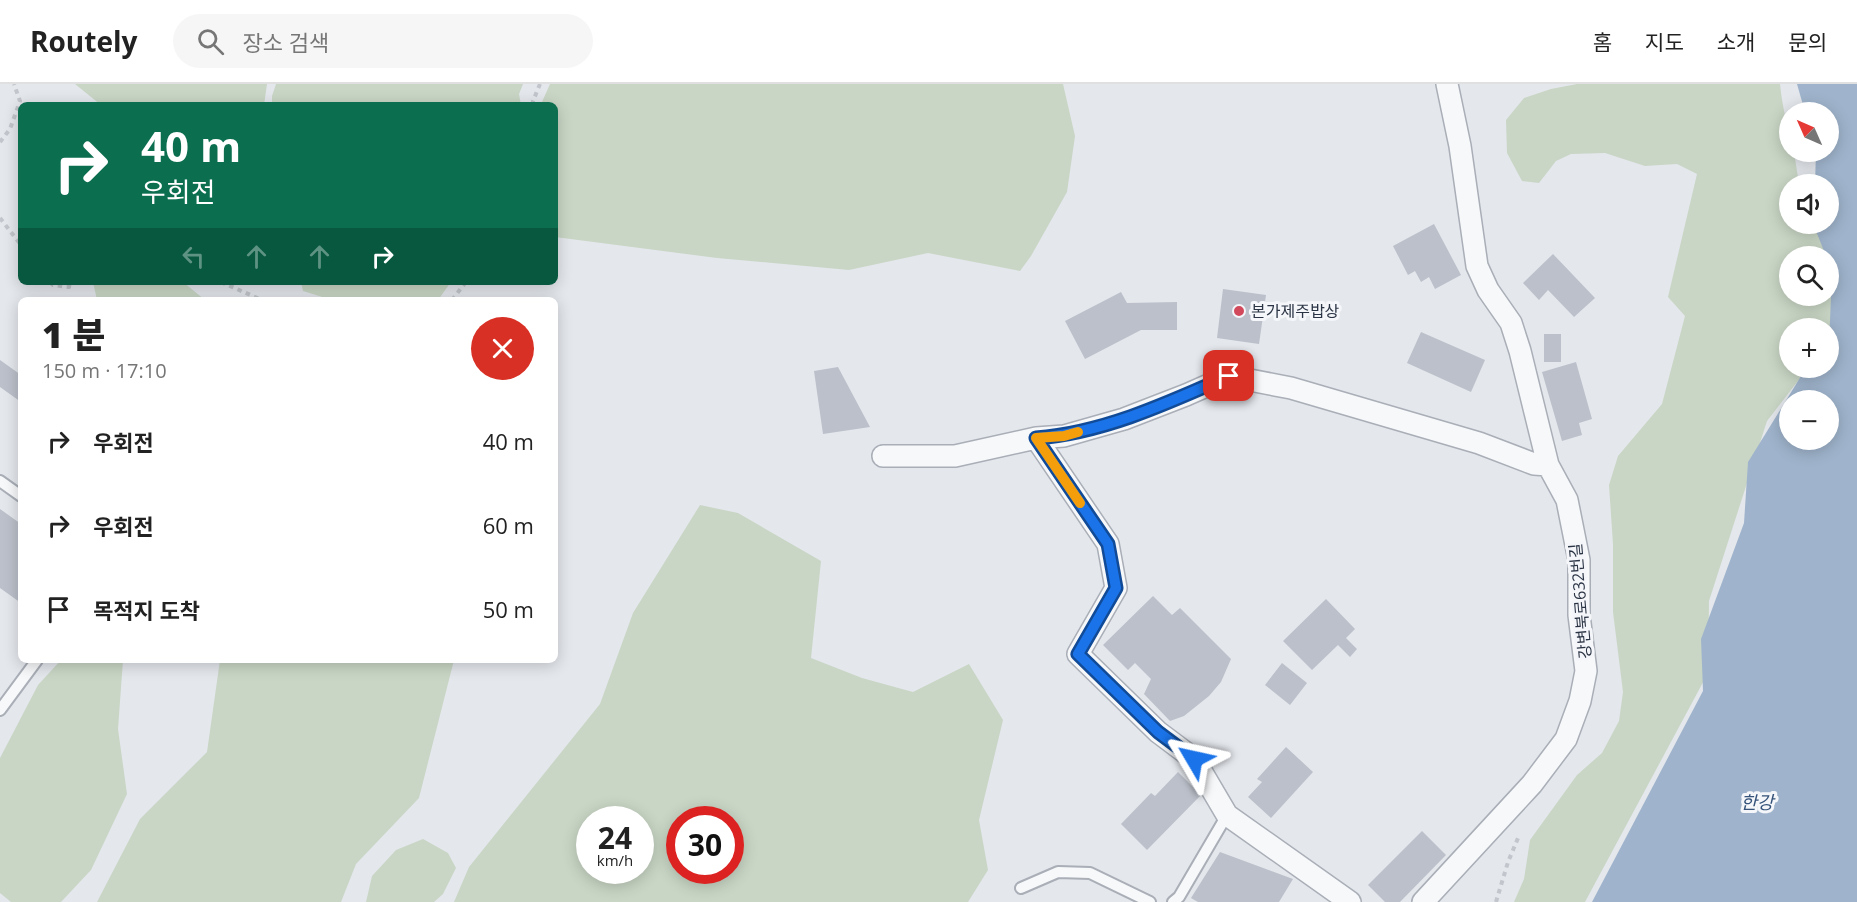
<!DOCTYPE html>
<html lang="ko">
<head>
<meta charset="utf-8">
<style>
  :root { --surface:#fff; --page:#f6f6f6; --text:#222; --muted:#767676; --line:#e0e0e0 }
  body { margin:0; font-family:"Open Sans","Noto Sans KR",sans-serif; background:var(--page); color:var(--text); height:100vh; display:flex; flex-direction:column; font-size:22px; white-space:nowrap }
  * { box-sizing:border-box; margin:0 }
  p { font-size:20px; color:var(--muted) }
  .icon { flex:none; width:33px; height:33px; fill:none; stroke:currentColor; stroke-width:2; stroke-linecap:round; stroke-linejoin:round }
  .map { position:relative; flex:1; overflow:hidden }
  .details { position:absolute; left:18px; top:213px; width:540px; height:366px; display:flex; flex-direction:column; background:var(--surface); border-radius:9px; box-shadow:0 3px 15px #0003 }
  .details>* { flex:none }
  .top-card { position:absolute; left:18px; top:18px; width:540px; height:183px; border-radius:9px; box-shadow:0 3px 15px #0003; background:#0b6e4f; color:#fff; overflow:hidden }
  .needle { width:39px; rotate:315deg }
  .controls { position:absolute; left:1779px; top:18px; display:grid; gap:12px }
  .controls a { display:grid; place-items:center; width:60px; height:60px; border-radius:50%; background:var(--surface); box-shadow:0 3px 15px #0003; font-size:30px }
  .speed { position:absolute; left:576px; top:722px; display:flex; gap:12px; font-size:30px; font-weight:700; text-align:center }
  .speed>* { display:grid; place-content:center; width:78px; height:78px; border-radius:50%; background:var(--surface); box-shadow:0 3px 15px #0003; line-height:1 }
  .speed small { font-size:15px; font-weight:400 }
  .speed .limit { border:9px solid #d22; background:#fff; color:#111 }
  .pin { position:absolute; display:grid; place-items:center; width:51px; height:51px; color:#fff; margin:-26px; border-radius:12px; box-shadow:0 3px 9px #0006 }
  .me { position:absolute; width:66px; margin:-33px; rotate:306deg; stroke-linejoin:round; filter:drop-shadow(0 0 4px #0008) }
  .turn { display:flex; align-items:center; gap:21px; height:126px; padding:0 24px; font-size:27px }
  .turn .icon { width:78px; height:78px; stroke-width:2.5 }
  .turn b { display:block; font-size:42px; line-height:51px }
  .lanes { display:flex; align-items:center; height:57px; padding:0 24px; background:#0003; justify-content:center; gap:30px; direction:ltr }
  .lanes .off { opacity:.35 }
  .round { display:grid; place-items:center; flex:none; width:63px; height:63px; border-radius:32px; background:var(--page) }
  .summary { display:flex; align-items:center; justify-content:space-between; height:102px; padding:0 24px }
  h1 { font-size:36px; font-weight:800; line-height:45px }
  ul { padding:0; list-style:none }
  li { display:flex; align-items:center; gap:18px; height:84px; padding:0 24px }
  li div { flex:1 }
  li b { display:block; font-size:22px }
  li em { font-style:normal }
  header { display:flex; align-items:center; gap:36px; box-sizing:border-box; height:84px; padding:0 30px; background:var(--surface); border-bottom:2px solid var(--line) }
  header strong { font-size:28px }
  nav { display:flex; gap:33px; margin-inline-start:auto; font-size:21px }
  .search { width:420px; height:54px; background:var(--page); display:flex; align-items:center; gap:15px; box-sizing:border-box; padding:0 21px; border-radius:33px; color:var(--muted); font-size:22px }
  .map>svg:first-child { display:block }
  .green { fill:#c9d6c5; fill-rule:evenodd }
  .water { fill:#9fb4cc; fill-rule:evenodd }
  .building { fill:#bbc0ca }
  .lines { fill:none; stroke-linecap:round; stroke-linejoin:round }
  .lane-casing { stroke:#a9aeb7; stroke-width:14 }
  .street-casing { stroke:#a9aeb7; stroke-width:24 }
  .path { stroke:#c2c5cb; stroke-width:4; stroke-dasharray:4.5 4.5; stroke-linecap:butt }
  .lane { stroke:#f7f8fa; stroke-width:10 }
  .street { stroke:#f7f8fa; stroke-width:21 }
  .route-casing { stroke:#114b97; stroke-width:15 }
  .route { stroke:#1a73e8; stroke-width:10 }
  .slow { stroke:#f59e0b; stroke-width:10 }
  .poi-dot { fill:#d1495b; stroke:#f4f6f9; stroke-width:2 }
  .labels { text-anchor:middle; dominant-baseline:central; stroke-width:6; stroke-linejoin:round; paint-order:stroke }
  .poi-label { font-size:16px; fill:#2b3445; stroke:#f4f6f9; text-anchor:start }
  .street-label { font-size:16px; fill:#2b3445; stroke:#f4f6f9 }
  .water-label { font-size:18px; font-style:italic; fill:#34527a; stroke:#f4f6f9 }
</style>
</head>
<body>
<header>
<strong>Routely</strong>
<div class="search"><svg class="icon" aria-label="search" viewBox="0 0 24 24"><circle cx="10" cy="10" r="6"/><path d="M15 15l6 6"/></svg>장소 검색</div>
<nav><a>홈</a><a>지도</a><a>소개</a><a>문의</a></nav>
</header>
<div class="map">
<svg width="1857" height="818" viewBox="0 0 1857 818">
  <rect width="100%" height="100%" fill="#e4e7ec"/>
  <path class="green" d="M75 0H267L264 21H101Z
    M276 0H523L519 10 521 21H272V12Z
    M550 0H1063L1075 52 1067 108 1031 172 1020 187 928 169 849 186 717 174 555 153V21H542V18Z
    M1577 0H1780C1782 23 1789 44 1790 68H1794L1799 100H1790V140H1824L1845 158 1829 256 1828 244H1790V284H1808L1767 337 1709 517 1708 589 1585 818H1514L1524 795 1530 756 1577 691 1602 669 1619 637 1623 608 1613 528V460L1609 401 1618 372 1662 320 1685 232 1668 213 1697 90 1677 80 1645 82 1605 69 1571 70 1556 77 1539 99 1522 97 1507 69 1506 36 1524 14 1551 5ZM1790 172H1828V212H1790Z
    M93 198H183L205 216H97Z
    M301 198H451L438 216H332L303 207Z
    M700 421 738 429 821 477 811 574 862 594 913 608 969 580 1003 636 979 736 988 786 968 818H454L469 783 600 620 633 529ZM590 735H640V786H590ZM680 735H730V786H680Z
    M61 576H123L118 645 127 710 91 786 61 818H11L0 809V674L38 601Z
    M220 576H454L419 714 356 780 341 818H97L140 735 207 668Z
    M423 755 448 769 456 784 443 810 434 818H366L372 792 396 766Z"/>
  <path class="water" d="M1797 0H1857V818H1592L1703 607 1701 555 1744 439 1748 378 1806 284H1828L1832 189 1829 180 1828 172H1826L1814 142V140H1828V100H1815L1816 68H1828V28H1805ZM1790 316H1828V356H1790Z"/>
  <path class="building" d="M1434 140 1461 191 1435 205 1429 193 1421 198 1415 187 1408 191 1393 162Z
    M1553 170 1595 214 1574 233 1548 206 1539 216 1523 199Z
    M1223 205 1266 211 1259 260 1217 254Z
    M1121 208 1127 219 1177 218V246H1141L1085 275 1065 237Z
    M1421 248 1485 276 1471 308 1407 279Z
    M1544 250H1561V278H1544Z
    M0 276 21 291V318L0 303Z
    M1576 278 1592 335 1579 339 1582 351 1562 357 1542 288Z
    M838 283 870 343 823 350 814 287Z
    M0 425 21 440V519L0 504Z
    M1153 512 1172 531 1180 524 1231 575 1221 598 1209 612 1184 632 1170 637 1144 610 1151 595 1135 579 1128 586 1103 561Z
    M1326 515 1355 545 1346 554 1357 565 1350 573 1338 561 1312 586 1283 557Z
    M1282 579 1307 599 1290 621 1265 601Z
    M1286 663 1313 688 1271 734 1248 713 1262 698 1257 695Z
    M1178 688 1201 711 1147 766 1121 740 1151 709 1155 712Z
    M1422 747 1446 771 1400 818H1385L1368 801Z
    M1220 768 1293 795 1279 818H1198L1191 814Z"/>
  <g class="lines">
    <defs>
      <path id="lane" d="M0 397 21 412
        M0 626 37 576
        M1021 804 1058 788 1090 789 1150 818
        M1173 818 1179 813 1227 731"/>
      <path id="street" d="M1036 354 1108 460 1116 504 1078 570 1158 648 1194 675 1227 731 1350 818
        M883 372H955L1036 354 1064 352 1124 335 1186 311 1229 292 1291 304 1479 359 1534 380 1548 381
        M1423 818 1532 700 1566 655 1580 617 1586 587 1579 531V476L1567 416 1548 381 1520 267 1511 239 1488 206 1477 182 1460 62 1447 0"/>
    </defs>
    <use href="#lane" class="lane-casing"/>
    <use href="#street" class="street-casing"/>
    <path class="path" d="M533 21V17L540 0
      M0 58 10 45 20 17 14 0
      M0 134 21 161
      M50 198 53 201 69 203 70 198
      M221 198 262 216
      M452 216 466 198
      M1496 818 1508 778 1518 754"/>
    <use href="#lane" class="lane"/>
    <use href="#street" class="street"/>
  </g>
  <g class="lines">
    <defs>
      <path id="route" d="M1194 675 1158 648 1078 570 1116 504 1108 460 1036 354C1103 349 1168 319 1229 292"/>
    </defs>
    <use href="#route" class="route-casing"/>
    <use href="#route" class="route"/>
    <path class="slow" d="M1078 348 1064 352 1036 354 1080 419"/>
  </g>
  <circle class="poi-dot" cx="1239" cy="227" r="6"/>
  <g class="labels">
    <g class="poi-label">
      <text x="1251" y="227">본가제주밥상</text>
    </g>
    <g class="street-label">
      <text transform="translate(1580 517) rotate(-95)">강변북로632번길</text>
    </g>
    <g class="water-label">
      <text x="1757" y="718">한강</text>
    </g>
  </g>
</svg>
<div class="controls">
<a><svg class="needle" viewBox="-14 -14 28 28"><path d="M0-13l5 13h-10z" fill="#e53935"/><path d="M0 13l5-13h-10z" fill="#767676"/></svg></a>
<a><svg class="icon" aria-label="sound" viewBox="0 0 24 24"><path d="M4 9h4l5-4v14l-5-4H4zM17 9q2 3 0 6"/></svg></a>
<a><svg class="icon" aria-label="search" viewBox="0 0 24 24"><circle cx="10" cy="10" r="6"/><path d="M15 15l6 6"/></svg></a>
<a>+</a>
<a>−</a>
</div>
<div class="speed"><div>24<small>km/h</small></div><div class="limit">30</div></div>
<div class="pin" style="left:1229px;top:292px;background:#d93025"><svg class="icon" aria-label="arrive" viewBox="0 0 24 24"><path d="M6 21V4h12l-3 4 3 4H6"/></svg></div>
<svg class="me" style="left:1194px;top:675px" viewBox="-20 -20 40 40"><path d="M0-17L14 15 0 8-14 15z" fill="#1a73e8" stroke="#fff" stroke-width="4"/></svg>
<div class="top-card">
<div class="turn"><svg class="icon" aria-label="right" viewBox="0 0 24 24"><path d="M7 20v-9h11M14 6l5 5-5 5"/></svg><div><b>40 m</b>우회전</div></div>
<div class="lanes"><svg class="icon off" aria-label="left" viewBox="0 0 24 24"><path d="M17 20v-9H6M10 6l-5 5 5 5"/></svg><svg class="icon off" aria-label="ahead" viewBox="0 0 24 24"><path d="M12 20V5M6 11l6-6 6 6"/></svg><svg class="icon off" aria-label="ahead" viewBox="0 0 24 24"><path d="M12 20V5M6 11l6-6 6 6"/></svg><svg class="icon" aria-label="right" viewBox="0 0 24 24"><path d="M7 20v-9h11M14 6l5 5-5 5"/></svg></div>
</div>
<section class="details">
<div class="summary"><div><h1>1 분</h1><p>150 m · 17:10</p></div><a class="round" style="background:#d93025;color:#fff"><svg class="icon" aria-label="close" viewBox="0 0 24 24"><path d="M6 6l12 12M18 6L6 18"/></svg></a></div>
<ul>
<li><svg class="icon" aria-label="right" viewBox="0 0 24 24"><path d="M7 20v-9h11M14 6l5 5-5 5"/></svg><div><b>우회전</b></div><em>40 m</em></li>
<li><svg class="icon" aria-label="right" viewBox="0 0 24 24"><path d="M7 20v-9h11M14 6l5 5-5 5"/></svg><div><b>우회전</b></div><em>60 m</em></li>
<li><svg class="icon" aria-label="arrive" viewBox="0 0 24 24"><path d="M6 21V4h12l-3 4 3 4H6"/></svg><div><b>목적지 도착</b></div><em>50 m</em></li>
</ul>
</section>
</div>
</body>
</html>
